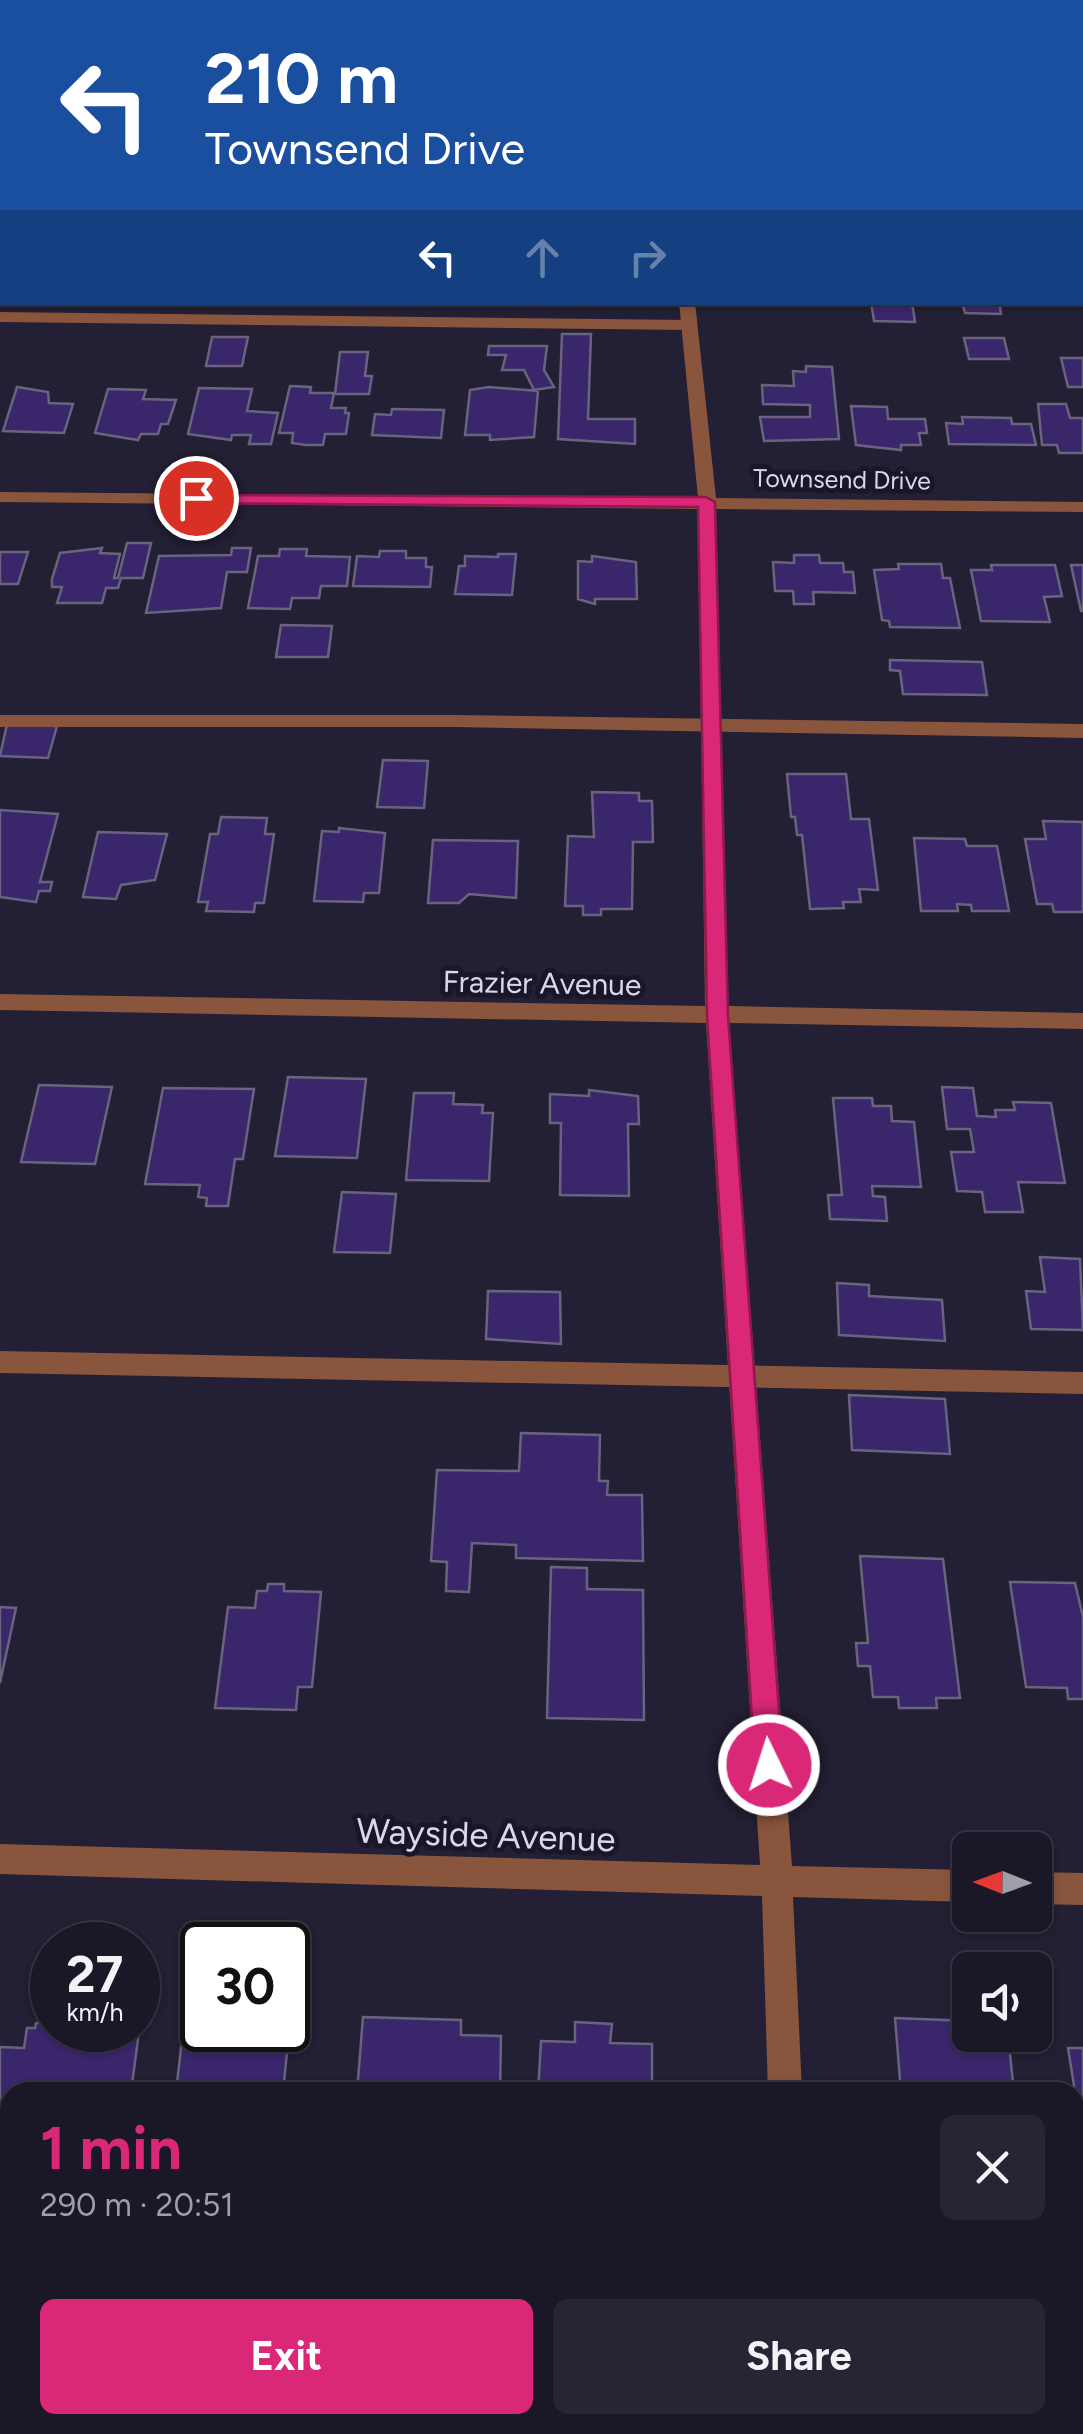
<!DOCTYPE html>
<html lang="en">
<head>
<meta charset="utf-8">
<style>
  :root { --surface:#1a1727; --page:#272433; --text:#f1f3f6; --muted:#9f9fa7; --line:#383644; --accent:#db2777 }
  body { margin:0; font-family:Figtree,sans-serif; background:var(--page); color:var(--text); height:100vh; display:flex; flex-direction:column; font-size:38px; white-space:nowrap }
  * { box-sizing:border-box; margin:0 }
  p { font-size:32px; color:var(--muted) }
  .icon { flex:none; width:55px; height:55px; fill:none; stroke:currentColor; stroke-width:2; stroke-linecap:round; stroke-linejoin:round }
  .map { position:relative; flex:1; overflow:hidden }
  .details { position:absolute; left:0px; top:2082px; width:1085px; height:352px; display:flex; flex-direction:column; background:var(--surface); border-radius:30px 30px 0 0; box-shadow:0 2px 8px #0004,0 0 0 2px var(--line) }
  .details>* { flex:none }
  .hud { position:absolute; left:0px; top:0px; width:1085px; height:305px; box-shadow:0 2px 8px #0004,0 0 0 2px var(--line); background:#1a4fa0; color:#fff; overflow:hidden }
  .needle { width:65px; rotate:271deg }
  .buttons { position:absolute; left:952px; top:1832px; display:grid; gap:20px }
  .buttons a { display:grid; place-items:center; width:100px; height:100px; border-radius:15px; background:var(--surface); box-shadow:0 2px 8px #0004,0 0 0 2px var(--line); font-size:50px }
  .speed { position:absolute; left:30px; top:1922px; display:flex; gap:20px; font-size:50px; font-weight:700; text-align:center }
  .speed>* { display:grid; place-content:center; width:130px; height:130px; border-radius:50%; background:var(--surface); box-shadow:0 2px 8px #0004,0 0 0 2px var(--line); line-height:1 }
  .speed small { font-size:25px; font-weight:400 }
  .speed .limit { border:5px solid #111; border-radius:15px; background:#fff; color:#111 }
  .pin { position:absolute; display:grid; place-items:center; width:85px; height:85px; color:#fff; margin:-42px; border:5px solid #fff; border-radius:50%; box-shadow:0 2px 10px #0007 }
  .me { position:absolute; width:110px; margin:-55px; rotate:356deg; stroke-linejoin:round; filter:drop-shadow(0 0 8px #0008) }
  .turn { display:flex; align-items:center; gap:35px; height:210px; padding:0 40px; font-size:45px }
  .turn .icon { width:130px; height:130px; stroke-width:2.5 }
  .turn b { display:block; font-size:70px; line-height:85px }
  .lanes { display:flex; align-items:center; height:95px; padding:0 40px; background:#0003; justify-content:center; gap:50px; direction:ltr }
  .lanes .off { opacity:.35 }
  .round { display:grid; place-items:center; flex:none; width:105px; height:105px; border-radius:15px; background:var(--page) }
  .head { display:flex; align-items:center; justify-content:space-between; height:170px; padding:0 40px }
  h1 { font-size:60px; font-weight:700; line-height:75px; color:var(--accent) }
  .action { display:flex; gap:20px; margin-top:auto; padding:20px 40px }
  .action a { flex:1; height:115px; border-radius:15px; background:var(--accent); color:#fff; font-size:40px; font-weight:700; line-height:115px; text-align:center }
  .action a+a { background:var(--page); color:var(--text) }
  .map>svg:first-child { display:block }
  .building { fill:#3a266b; stroke:#68647d; stroke-width:2.5 }
  .lines { fill:none; stroke-linecap:round; stroke-linejoin:round }
  .service { fill:#89553c; fill-rule:evenodd }
  .minor { fill:#89553c; fill-rule:evenodd }
  .route { fill:#db2777; stroke:#8e194d; stroke-width:2.5 }
  .labels { text-anchor:middle; dominant-baseline:central; stroke-width:10; stroke-linejoin:round; paint-order:stroke }
  .far-street-label { font-size:25px; fill:#dad8e6; stroke:#1a162a }
  .street-label { font-size:30px; fill:#dad8e6; stroke:#1a162a }
  .near-street-label { font-size:35px; fill:#dad8e6; stroke:#1a162a }
</style>
</head>
<body>
<div class="map">
<svg width="1083" height="2434" viewBox="0 0 1083 2434">
  <rect width="100%" height="100%" fill="#231f34"/>
  <path class="building" d="M871 302H912L915 322 874 321Z
    M962 302H999L1001 314 965 313Z
    M562 334H591L588 419H635V444L558 439Z
    M212 337H248L242 366H206Z
    M964 338H1004L1009 359H969Z
    M489 346H547L544 370 554 387 534 390 524 370H502L506 355H488Z
    M340 352H368L365 376H372L369 394H335Z
    M1061 358H1083V387H1068Z
    M806 366 832 367 839 439 764 441 760 417H810V405L763 404 762 385 794 386 793 371 806 372Z
    M290 386 311 387 310 393H334L331 408H346L345 413H349L346 434H325L323 445H306L292 443 293 433H279Z
    M17 387 48 392 49 403 73 404 64 433 3 431Z
    M489 387 538 391 534 437 490 440V435H465L470 390Z
    M199 388 252 389 247 411 278 413 271 444H249L251 435H232L231 440 188 434Z
    M108 389 146 390 143 399 176 400 168 424H161L158 434H141L138 440 95 433Z
    M1038 404H1066L1070 418H1083V453H1059L1057 445H1042Z
    M851 406 887 407 888 419H925L927 433H919L921 445H901V450L856 445Z
    M392 409 444 410 441 438 372 435 375 414 391 415Z
    M962 417 1011 418 1012 424H1031L1036 445 949 444 946 423 963 424Z
    M127 543H151L143 578H121L118 588H106L102 603H57L62 587H52V579L60 553 102 548 100 553 120 554 114 578H118Z
    M232 548H251L247 572H227L221 608 146 613 159 556 231 555Z
    M280 549H307L306 556 350 557 347 586H321L319 598H292L290 609 248 608 258 556H279Z
    M380 551H406V558H426V567H432L430 587 353 586 357 556 379 557Z
    M0 552H28L18 584H0Z
    M498 554H516L512 595 455 594 459 566H465V556L498 557Z
    M794 555H819L820 563H843L844 572H853L855 593 813 592 814 604H794L793 591H775L773 562 794 563Z
    M592 556 636 562 637 599H595V604L578 599V561L592 562Z
    M898 564H941L943 578H950L960 628 890 627 889 621 882 620 874 570 899 569Z
    M991 565H1055L1062 596 1044 597 1050 622 981 621 971 570H992Z
    M1071 565H1083V611H1081Z
    M281 625 332 626 328 657H276Z
    M890 660 982 662 987 695 903 694 900 671 890 670Z
    M7 724 57 726 48 758 0 756Z
    M383 760 428 761 424 808 377 807Z
    M787 774H846L851 819H869L878 890 859 889 861 902H843L844 908 810 909 802 835H797L795 817H791Z
    M592 792 639 793V801H652L653 842H633L632 909H601V915H583V906H565L568 836 594 837Z
    M0 810 58 814 40 882H52L50 891H39L36 902 0 897Z
    M221 817 267 818 265 834H274L264 903H255L254 912 206 911 208 902H198L210 834H218Z
    M1043 821 1083 822V912H1054L1052 904H1037L1025 839H1046Z
    M339 828 385 833 379 893H364L363 902 314 901 322 831 339 832Z
    M98 832 167 834 155 880 121 885 116 899 83 897Z
    M914 838 965 839 967 846H997L1009 911H972L971 905 957 904 958 911H921Z
    M433 840 518 841 516 898 469 894 459 903H428Z
    M288 1077 366 1079 357 1158 275 1156Z
    M39 1085 112 1087 95 1164 21 1162Z
    M942 1087 973 1088 977 1116 996 1117 995 1110H1015L1013 1102 1051 1103 1065 1183 1018 1182 1023 1212H985L982 1192 957 1191 951 1152H974L970 1129H947Z
    M163 1088 254 1089 243 1159H235L228 1206H206L207 1198 198 1197 200 1185 145 1184Z
    M589 1090 638 1096 639 1124H628L629 1196 560 1195 561 1123H550V1094L589 1096Z
    M414 1093H454L453 1104 483 1105 482 1113H493L489 1181 406 1180Z
    M833 1098H872L873 1106H891L892 1121 914 1122 921 1187 872 1186 873 1196 885 1197 887 1221 830 1219 828 1195H842Z
    M342 1192 396 1194 390 1253 334 1252Z
    M1040 1257 1080 1259 1083 1330 1031 1329 1026 1291 1045 1292Z
    M837 1283 869 1285V1296L942 1300 945 1341 839 1335Z
    M488 1291 560 1292 561 1344 486 1339Z
    M849 1395 945 1399 950 1454 852 1450Z
    M521 1433 600 1435 599 1481H608L607 1495H642L643 1561 516 1558V1545L472 1543 469 1592 446 1591 447 1562 431 1561 437 1470 519 1471Z
    M860 1556 943 1559 960 1698H936L937 1708H899L898 1697H873L870 1666H858L856 1643H868Z
    M551 1567 587 1568V1589L643 1590 644 1720 547 1718Z
    M1010 1582 1075 1583 1083 1617V1699H1068L1067 1688 1026 1687Z
    M268 1584H284V1591L321 1592 312 1687H298L296 1710 215 1708 228 1607 255 1608 257 1591H267Z
    M0 1607 16 1608 0 1683Z
    M186 2004H202V2030L289 2032 283 2092H176Z
    M363 2017 461 2020V2035L501 2036 500 2092H357Z
    M895 2018 970 2021V2035H1008L1014 2092H901Z
    M575 2022 612 2024 610 2043 652 2044V2092H538L541 2041 575 2042Z
    M36 2023H52V2030L139 2032 131 2092H10V2200H0V2047L24 2048 27 2028H35Z
    M1068 2048H1083V2164L1075 2092Z
    M1075 2278 1083 2351V2400L1075 2399Z
    M367 2425H493V2434L367 2433Z"/>
  <g class="lines">
    <path class="service" d="M0 312 689 320 697 325 689 330 0 322Z
      M0 715H454L1083 724V738L454 727H0Z
      M0 1351 1083 1372V1394L0 1373Z"/>
    <path class="minor" d="M663 0H677V2H664Z
      M951 0H977L979 2H953Z
      M1082 19H1083V28H1082Z
      M0 166H2V174H0Z
      M1082 182H1083V192H1082Z
      M679 302H695L716 498 1083 502V512L716 509 728 1006 1083 1013V1029L729 1023 792 1866 970 1870V1902L793 1897 802 2092H768L762 1896 0 1874V1844L760 1865 706 1023 0 1010V994L705 1006 698 509 0 502V492L698 498Z
      M1035 1872 1083 1873V1905L1035 1904Z
      M781 2425H817V2434H781Z"/>
  </g>
  <path class="route" d="M190 495 706 497 715 502 728 1016 783 1765 778 1775 769 1778 759 1775 755 1765 707 1016 698 507 196 503 188 498Z"/>
  <g class="labels">
    <g class="far-street-label">
      <text transform="translate(842 479) rotate(1)">Townsend Drive</text>
    </g>
    <g class="street-label">
      <text transform="translate(542 983) rotate(1)">Frazier Avenue</text>
    </g>
    <g class="near-street-label">
      <text transform="translate(486 1835) rotate(2)">Wayside Avenue</text>
    </g>
  </g>
</svg>
<div class="buttons">
<a><svg class="needle" viewBox="-14 -14 28 28"><path d="M0-13l5 13h-10z" fill="#e53935"/><path d="M0 13l5-13h-10z" fill="#9f9fa7"/></svg></a>
<a><svg class="icon" aria-label="sound" viewBox="0 0 24 24"><path d="M4 9h4l5-4v14l-5-4H4zM17 9q2 3 0 6"/></svg></a>
</div>
<div class="speed"><div>27<small>km/h</small></div><div class="limit">30</div></div>
<div class="pin" style="left:196px;top:498px;background:#d93025"><svg class="icon" aria-label="arrive" viewBox="0 0 24 24"><path d="M6 21V4h12l-3 4 3 4H6"/></svg></div>
<svg class="me" style="left:769px;top:1765px" viewBox="-20 -20 40 40"><circle r="17" fill="#db2777" stroke="#fff" stroke-width="3"/><path d="M0-11L8 9 0 5-8 9z" fill="#fff"/></svg>
<div class="hud">
<div class="turn"><svg class="icon" aria-label="left" viewBox="0 0 24 24"><path d="M17 20v-9H6M10 6l-5 5 5 5"/></svg><div><b>210 m</b>Townsend Drive</div></div>
<div class="lanes"><svg class="icon" aria-label="left" viewBox="0 0 24 24"><path d="M17 20v-9H6M10 6l-5 5 5 5"/></svg><svg class="icon off" aria-label="ahead" viewBox="0 0 24 24"><path d="M12 20V5M6 11l6-6 6 6"/></svg><svg class="icon off" aria-label="right" viewBox="0 0 24 24"><path d="M7 20v-9h11M14 6l5 5-5 5"/></svg></div>
</div>
<section class="details">
<div class="head"><div><h1>1 min</h1><p>290 m · 20:51</p></div><a class="round"><svg class="icon" aria-label="close" viewBox="0 0 24 24"><path d="M6 6l12 12M18 6L6 18"/></svg></a></div>
<div class="action"><a>Exit</a><a>Share</a></div>
</section>
</div>
</body>
</html>
